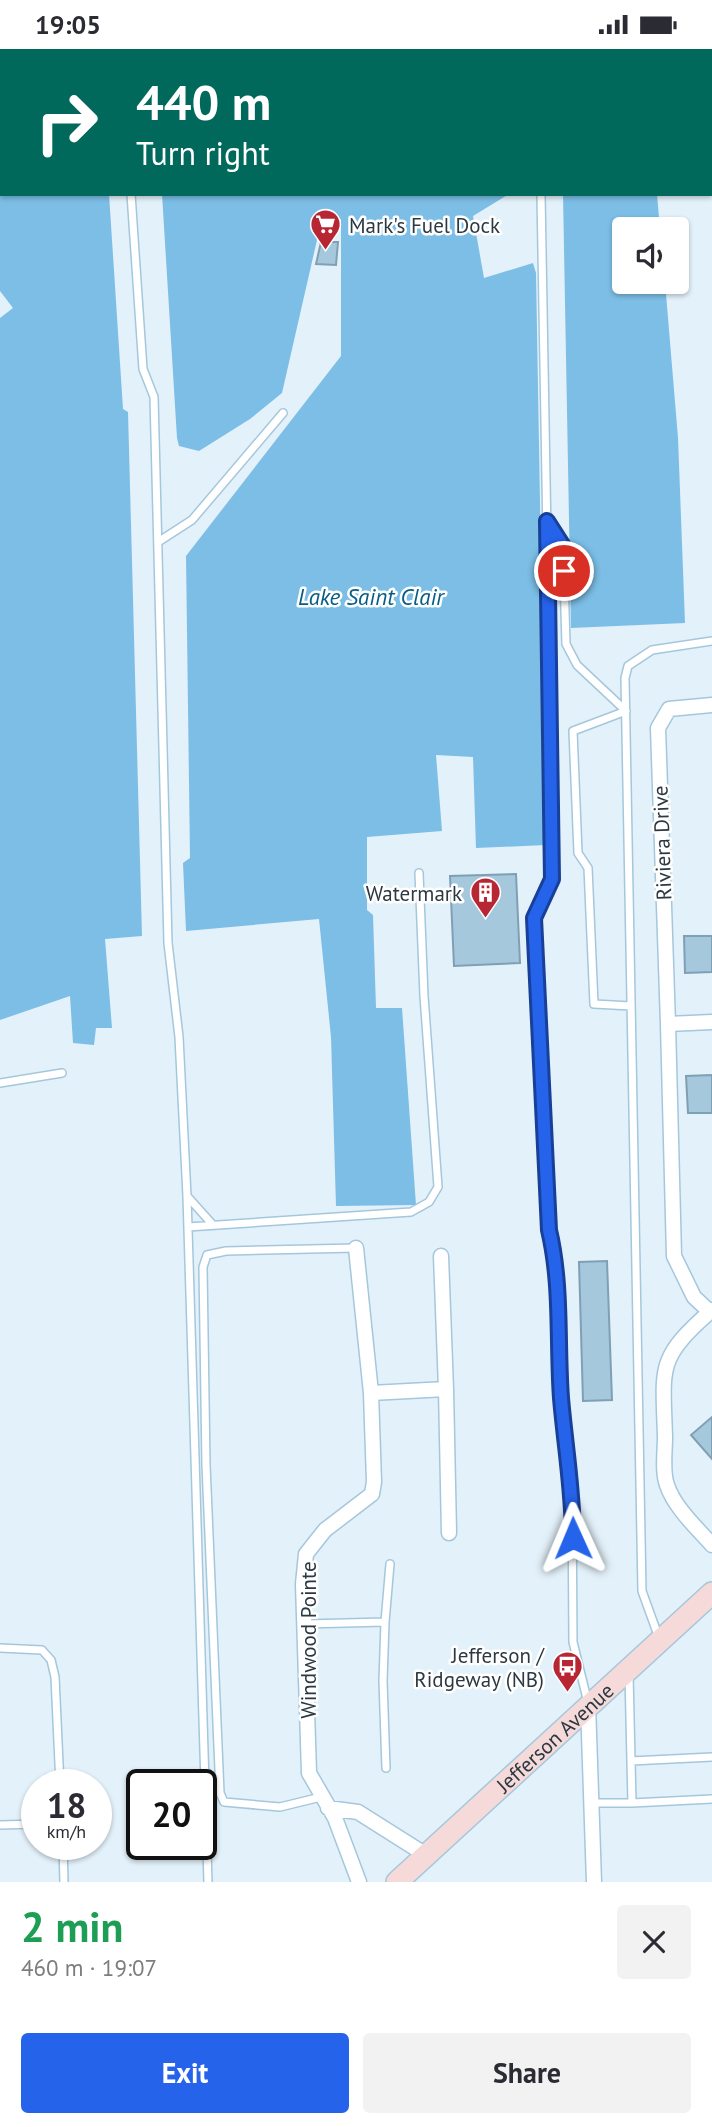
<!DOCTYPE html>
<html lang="en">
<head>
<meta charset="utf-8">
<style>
  :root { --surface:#fff; --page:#f2f2f3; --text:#2b2b33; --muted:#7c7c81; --accent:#2563eb }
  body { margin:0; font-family:"PT Sans",sans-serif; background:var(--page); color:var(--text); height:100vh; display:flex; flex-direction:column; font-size:26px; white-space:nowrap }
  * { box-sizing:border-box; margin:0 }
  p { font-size:23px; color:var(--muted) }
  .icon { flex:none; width:38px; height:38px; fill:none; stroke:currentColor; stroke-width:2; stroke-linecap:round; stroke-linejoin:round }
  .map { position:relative; height:1833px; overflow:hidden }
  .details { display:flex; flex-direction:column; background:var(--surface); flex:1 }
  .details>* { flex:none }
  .guide { position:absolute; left:0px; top:0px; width:712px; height:147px; box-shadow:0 2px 5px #0004; background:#00695c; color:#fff; overflow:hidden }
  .controls { position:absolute; left:612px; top:168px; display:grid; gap:14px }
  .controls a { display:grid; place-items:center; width:77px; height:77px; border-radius:7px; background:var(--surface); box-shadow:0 2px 5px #0004; font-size:35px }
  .speed { position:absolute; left:21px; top:1720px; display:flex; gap:14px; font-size:35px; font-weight:700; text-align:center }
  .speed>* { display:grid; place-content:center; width:91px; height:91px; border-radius:50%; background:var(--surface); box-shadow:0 2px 5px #0004; line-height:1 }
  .speed small { font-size:18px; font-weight:400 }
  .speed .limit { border:4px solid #111; border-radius:10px; background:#fff; color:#111 }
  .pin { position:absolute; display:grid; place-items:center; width:60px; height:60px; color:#fff; margin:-30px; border:4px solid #fff; border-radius:50%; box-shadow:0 2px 7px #0007 }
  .me { position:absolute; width:77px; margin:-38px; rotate:359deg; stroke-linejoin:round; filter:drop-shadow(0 0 5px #0008) }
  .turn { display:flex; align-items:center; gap:24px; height:147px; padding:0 21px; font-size:32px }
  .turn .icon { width:91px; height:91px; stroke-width:2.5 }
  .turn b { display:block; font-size:49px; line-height:60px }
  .round { display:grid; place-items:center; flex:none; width:74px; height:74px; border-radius:7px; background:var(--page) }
  .summary { display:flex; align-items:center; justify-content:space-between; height:119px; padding:0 21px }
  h1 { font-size:42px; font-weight:800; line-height:52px; color:#1e9e55 }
  .cta { display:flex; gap:14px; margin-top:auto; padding:14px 21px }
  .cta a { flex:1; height:80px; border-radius:7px; background:var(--accent); color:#fff; font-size:28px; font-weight:800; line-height:80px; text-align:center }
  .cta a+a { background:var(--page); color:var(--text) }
  .status { display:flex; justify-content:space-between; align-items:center; height:49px; padding:0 35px; background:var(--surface); direction:ltr }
  .status svg { height:19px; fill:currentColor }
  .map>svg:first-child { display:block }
  .water { fill:#7cbee6 }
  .building { fill:#a6c8dd; stroke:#7fa0b4; stroke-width:2 }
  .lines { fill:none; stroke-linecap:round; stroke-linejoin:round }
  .service-casing { stroke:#a5c7dc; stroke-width:10 }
  .minor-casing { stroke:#a5c7dc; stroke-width:17 }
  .secondary-casing { stroke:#a5c7dc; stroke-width:24 }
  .service { stroke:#fff; stroke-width:7 }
  .minor { stroke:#fff; stroke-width:14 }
  .secondary { stroke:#f6dad9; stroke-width:21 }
  .route-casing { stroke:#184099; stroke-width:18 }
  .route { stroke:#2563eb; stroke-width:12 }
  .labels { text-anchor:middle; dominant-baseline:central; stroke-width:5; stroke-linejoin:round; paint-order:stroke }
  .poi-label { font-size:21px; fill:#2c3942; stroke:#fff; text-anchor:end }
  .street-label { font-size:21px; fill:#2c3942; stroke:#fff }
  .water-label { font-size:23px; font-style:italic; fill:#075d83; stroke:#fff }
</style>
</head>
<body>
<div class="status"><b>19:05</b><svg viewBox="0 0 49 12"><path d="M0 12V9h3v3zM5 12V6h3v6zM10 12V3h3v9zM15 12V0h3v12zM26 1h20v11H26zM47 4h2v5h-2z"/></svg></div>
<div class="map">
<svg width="712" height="1833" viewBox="0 0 712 1833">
  <rect width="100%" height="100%" fill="#e3f1fa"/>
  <path class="water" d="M0 0H121L2 2V145H109L123 360 128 363 142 887 105 890 112 979H96L94 996 73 994 70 947 0 971V269L13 259 0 242Z
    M162 145H509L473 167 484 229 533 214 536 224 546 796 476 799 473 708 436 706 442 782 367 788V861L373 866 376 959H402L416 1156 336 1157 331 988 319 870 186 882 183 814 190 809 186 507 341 307V170L322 169 282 344 250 370 199 402 179 397 177 389Z
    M563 145H657L660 180H625V233H665L678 389 685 574 571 579Z"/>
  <path class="building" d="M321 193H338L336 216 316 215Z
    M516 825 520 914 454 917 450 827Z
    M684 887H712V923L685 924Z
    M712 1026V1064H688L686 1027Z
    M607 1212 612 1351 583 1352 579 1213Z
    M712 1368V1410L691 1386Z"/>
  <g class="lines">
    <defs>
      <path id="service" d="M539 0V2
        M209 2 211 0
        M131 145 143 320 154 348 168 894 179 988 187 1147 208 1833
        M541 145 553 830 534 869 549 1181 556 1212 561 1349 572 1447 573 1593 588 1654
        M547 472 563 497 566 595 577 616 626 662 573 682 578 804 588 819 594 955 631 957
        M158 493 192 471 283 364
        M0 1034 62 1024
        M187 1147 213 1176
        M188 1178 411 1163 429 1153 438 1138 424 947 419 824
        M385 1573 390 1515
        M305 1575 385 1573 383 1632 386 1719
        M659 1589 642 1542 625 629 628 617 652 601 712 592
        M0 1599 42 1601 51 1611 55 1628 60 1736
        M629 1625 631 1712
        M712 1708 631 1712 632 1754 712 1750
        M321 1748 280 1758 224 1753 220 1744 206 1416 203 1218 207 1206 226 1202 356 1199
        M592 1754H632
        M0 1776 37 1775
        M63 1796 64 1833"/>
      <path id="minor" d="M712 656 669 660 658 679 668 975 712 973
        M668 975 674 1207 694 1248 710 1263
        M356 1199 371 1344 374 1433 372 1445 325 1481 306 1505 303 1535 309 1724 335 1769 359 1833
        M712 1261C656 1310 663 1318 665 1388 665 1402 662 1423 667 1436 674 1458 697 1479 712 1496
        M446 1340 449 1484
        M371 1344 446 1340 441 1207
        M588 1655 594 1833
        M328 1759 358 1763 426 1806"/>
      <g id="secondary">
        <path id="s1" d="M397 1833 712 1544"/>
      </g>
    </defs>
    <use href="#service" class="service-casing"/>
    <use href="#minor" class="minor-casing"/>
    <use href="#secondary" class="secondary-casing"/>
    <use href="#service" class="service"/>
    <use href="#minor" class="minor"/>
    <use href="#secondary" class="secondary"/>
  </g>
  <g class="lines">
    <defs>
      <path id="route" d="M564 522 563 497 547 472 552 830 534 869 549 1181C562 1236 557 1293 561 1349 565 1396 573 1442 573 1489"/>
    </defs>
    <use href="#route" class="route-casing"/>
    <use href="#route" class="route"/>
  </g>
  <defs>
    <symbol id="supermarket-pin" viewBox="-11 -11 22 30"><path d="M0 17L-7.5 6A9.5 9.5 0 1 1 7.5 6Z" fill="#b72632" stroke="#fff"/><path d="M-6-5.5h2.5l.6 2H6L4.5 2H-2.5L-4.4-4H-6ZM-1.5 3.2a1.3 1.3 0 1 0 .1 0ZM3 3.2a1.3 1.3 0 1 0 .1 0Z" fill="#fff"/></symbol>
    <symbol id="building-pin" viewBox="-11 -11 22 30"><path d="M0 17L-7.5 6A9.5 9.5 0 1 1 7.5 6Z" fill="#b72632" stroke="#fff"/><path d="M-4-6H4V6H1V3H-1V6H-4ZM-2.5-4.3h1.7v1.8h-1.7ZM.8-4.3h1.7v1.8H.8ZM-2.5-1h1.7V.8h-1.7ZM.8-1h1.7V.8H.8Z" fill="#fff"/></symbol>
    <symbol id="bus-pin" viewBox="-11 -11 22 30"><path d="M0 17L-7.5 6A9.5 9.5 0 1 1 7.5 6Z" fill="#b72632" stroke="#fff"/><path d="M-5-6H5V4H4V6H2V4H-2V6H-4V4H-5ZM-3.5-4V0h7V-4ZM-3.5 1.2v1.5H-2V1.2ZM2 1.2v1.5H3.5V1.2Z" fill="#fff"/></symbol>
  </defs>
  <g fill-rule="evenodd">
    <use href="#supermarket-pin" x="308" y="158" width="35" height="47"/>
    <use href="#building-pin" x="468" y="826" width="35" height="47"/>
    <use href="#bus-pin" x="550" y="1600" width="35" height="47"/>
  </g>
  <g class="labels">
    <g class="poi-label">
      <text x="349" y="176" text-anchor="start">Mark's Fuel Dock</text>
      <text x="462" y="844">Watermark</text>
      <text x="544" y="1606">Jefferson /<tspan x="544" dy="24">Ridgeway (NB)</tspan></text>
    </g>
    <g class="street-label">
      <text transform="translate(662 794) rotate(-92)">Riviera Drive</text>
      <text transform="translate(308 1591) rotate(-90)">Windwood Pointe</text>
      <text stroke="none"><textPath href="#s1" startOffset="214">Jefferson Avenue</textPath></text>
    </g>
    <g class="water-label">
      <text x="371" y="547">Lake Saint Clair</text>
    </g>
  </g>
</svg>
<div class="controls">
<a><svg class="icon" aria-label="sound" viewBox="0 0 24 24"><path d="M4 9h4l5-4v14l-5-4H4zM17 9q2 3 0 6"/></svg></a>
</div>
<div class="speed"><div>18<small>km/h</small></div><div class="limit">20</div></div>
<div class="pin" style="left:564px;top:522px;background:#d93025"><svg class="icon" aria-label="arrive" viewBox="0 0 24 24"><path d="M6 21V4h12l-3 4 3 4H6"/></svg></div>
<svg class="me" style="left:573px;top:1489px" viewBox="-20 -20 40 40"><path d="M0-17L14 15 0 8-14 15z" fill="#2563eb" stroke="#fff" stroke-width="4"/></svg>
<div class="guide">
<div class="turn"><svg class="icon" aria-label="right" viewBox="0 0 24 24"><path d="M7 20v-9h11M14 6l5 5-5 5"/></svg><div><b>440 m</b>Turn right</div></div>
</div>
</div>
<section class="details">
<div class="summary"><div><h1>2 min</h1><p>460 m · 19:07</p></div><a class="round"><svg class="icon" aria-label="close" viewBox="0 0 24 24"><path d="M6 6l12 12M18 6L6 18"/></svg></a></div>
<div class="cta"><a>Exit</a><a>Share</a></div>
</section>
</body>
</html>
